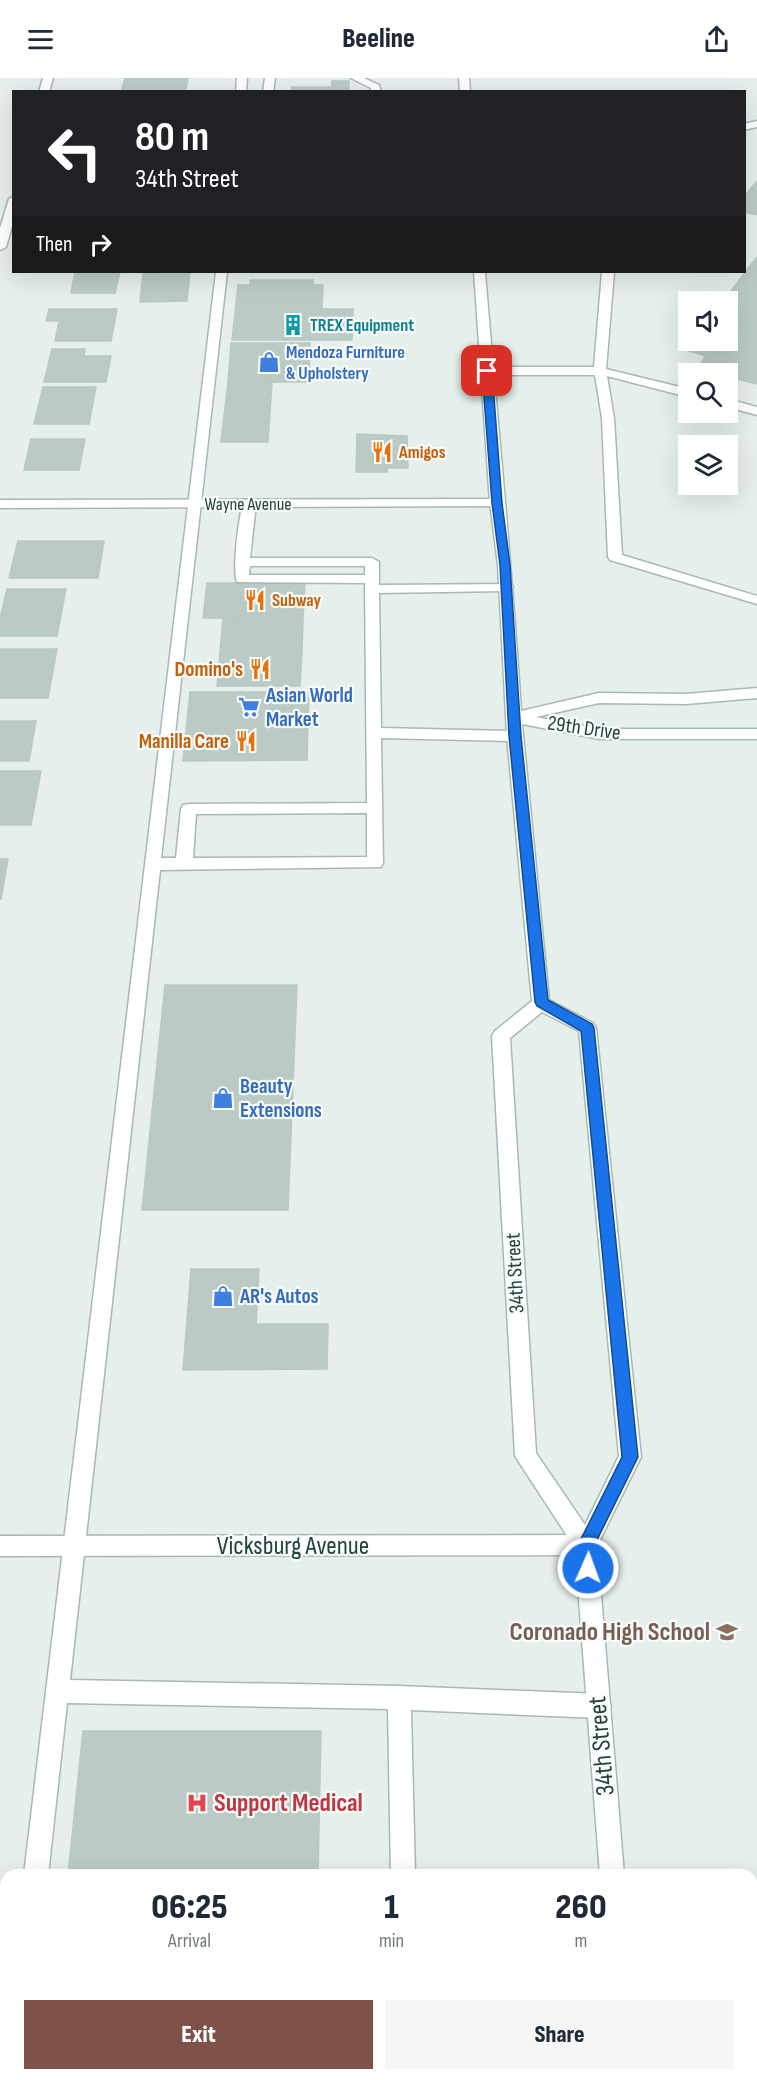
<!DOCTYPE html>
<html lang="en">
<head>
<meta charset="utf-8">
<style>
  :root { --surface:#fff; --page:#f6f6f7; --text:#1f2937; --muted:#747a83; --accent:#7f5249 }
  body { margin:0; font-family:"Sofia Sans Condensed",sans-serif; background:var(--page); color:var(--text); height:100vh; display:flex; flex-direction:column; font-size:22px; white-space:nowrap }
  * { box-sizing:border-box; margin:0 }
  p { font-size:20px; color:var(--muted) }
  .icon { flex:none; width:33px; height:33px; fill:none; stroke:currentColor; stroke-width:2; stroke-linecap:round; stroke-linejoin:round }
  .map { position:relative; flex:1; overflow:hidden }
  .side { position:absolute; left:0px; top:1791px; width:758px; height:212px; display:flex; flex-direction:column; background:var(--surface); border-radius:18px 18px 0 0; box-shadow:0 6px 24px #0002 }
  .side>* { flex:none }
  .hud { position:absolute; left:12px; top:12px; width:734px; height:183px; border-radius:0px; box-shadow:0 6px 24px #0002; background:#202124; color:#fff; overflow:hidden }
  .buttons { position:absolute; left:678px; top:213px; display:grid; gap:12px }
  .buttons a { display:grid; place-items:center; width:60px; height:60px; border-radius:0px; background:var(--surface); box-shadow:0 6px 24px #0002; font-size:30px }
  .pin { position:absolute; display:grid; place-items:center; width:51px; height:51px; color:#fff; margin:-26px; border-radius:12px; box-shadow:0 3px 9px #0006 }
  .me { position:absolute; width:66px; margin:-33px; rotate:2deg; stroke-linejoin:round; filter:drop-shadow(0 0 4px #0008) }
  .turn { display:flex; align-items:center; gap:21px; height:126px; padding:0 24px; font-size:27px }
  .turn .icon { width:78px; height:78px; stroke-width:2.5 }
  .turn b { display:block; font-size:42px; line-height:51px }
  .then { display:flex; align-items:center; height:57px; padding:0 24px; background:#0003; gap:12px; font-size:22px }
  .eta { display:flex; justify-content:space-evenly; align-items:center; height:102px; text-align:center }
  .eta b { font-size:36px; font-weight:800; line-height:42px }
  .primary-button { display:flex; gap:12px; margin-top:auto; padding:12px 24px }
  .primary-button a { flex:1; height:69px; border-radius:0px; background:var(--accent); color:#fff; font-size:24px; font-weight:800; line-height:69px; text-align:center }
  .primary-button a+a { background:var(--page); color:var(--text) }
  header { display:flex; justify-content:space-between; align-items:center; height:78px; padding:0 24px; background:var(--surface); font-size:27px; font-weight:800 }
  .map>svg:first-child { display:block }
  .building { fill:#bbcac4; stroke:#b8c9c2; stroke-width:1.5 }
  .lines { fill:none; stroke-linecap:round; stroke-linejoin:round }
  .lane-casing { stroke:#a8b8b2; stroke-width:3 }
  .street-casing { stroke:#a8b8b2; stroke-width:3 }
  .secondary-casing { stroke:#a4bbb3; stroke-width:3 }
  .lane { fill:#fff; fill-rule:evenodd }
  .street { fill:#fff; fill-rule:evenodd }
  .secondary { fill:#fff; fill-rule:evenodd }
  .route { fill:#1a73e8; stroke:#114b97; stroke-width:1.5 }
  .labels { text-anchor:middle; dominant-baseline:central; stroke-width:4.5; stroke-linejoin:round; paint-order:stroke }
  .far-culture-label { font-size:18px; font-weight:bold; fill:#0d838f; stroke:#f7fbf9; text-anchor:start }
  .far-shop-label { font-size:18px; font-weight:bold; fill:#366cbe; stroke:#f7fbf9; text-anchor:start }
  .far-food-label { font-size:18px; font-weight:bold; fill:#c56008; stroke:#f7fbf9; text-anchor:start }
  .far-street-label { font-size:18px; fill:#24423a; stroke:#f7fbf9 }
  .food-label { font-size:21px; font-weight:bold; fill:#c56008; stroke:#f7fbf9; text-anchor:end }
  .shop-label { font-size:21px; font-weight:bold; fill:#366cbe; stroke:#f7fbf9; text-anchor:start }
  .street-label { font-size:21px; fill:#24423a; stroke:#f7fbf9 }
  .near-street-label { font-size:26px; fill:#24423a; stroke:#f7fbf9 }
  .near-education-label { font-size:26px; font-weight:bold; fill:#785e54; stroke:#f7fbf9; text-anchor:end }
  .near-health-label { font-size:26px; font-weight:bold; fill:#be3a42; stroke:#f7fbf9; text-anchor:start }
</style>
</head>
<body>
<header><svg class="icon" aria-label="menu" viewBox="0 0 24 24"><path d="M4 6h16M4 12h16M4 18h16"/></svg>Beeline<svg class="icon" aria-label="share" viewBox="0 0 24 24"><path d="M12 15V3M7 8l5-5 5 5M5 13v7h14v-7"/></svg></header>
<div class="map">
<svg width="757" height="2002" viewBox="0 0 757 2002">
  <rect width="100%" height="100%" fill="#e6efeb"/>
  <path class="building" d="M125 0H188L186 11H122Z
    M332 3H349V14H291L292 9H332Z
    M757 103V137L744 134V119Z
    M757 179V197L745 194Z
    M75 194H120L115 215H71Z
    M190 194 187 223 140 224 143 195Z
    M745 194 757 197V306L728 299V296H715L696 291 706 278 686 272 693 262H728V224H723Z
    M250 202H313V207H323L322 231H353L352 262H232L238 207H250Z
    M49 231H117L111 263H55L59 243H46Z
    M231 265H310L309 304H228Z
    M52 271H85L84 278H111L106 304H44Z
    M228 304H272L268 364H221Z
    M43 309H96L89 346H34Z
    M357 356 407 358 408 390H387V394H356Z
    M31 361H85L79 392H24Z
    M18 463H104L98 500H9Z
    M207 505H305L303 541 203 540Z
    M7 511H66L57 558H0V541Z
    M223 540 303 541 302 574H220Z
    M0 571H57L48 620H0Z
    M220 574H302L300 608H217Z
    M190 614H309L308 644H187Z
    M0 643H36L29 683H0Z
    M187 644H308L307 682 183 683Z
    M0 693H41L31 747H0Z
    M0 781H8L1 821H0Z
    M165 907H297L288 1132H142Z
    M191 1191H259L256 1246H328L327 1291 183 1292Z
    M83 1653H321L318 1797H68Z"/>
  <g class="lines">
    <defs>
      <path id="lane" d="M237 0H247L246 14H236Z
        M265 0H275L273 14H263Z
        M351 0H364L379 7 381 14H371V10Z
        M757 43V49L744 52V46Z
        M216 194H227L161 780H176L181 731 183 727 189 726 367 725 365 505 237 504C232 494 239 434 244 423L249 422 256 426 250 480H372L379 484V507L511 506 513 509 506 513 379 515 381 650 515 653 523 658 515 663 381 660 383 785 381 789 160 792 70 1602 399 1608 599 1616 607 1620 611 1628 607 1636 599 1640 411 1632 415 1797H391L388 1631 67 1625 48 1797H24ZM250 488H365V497H249ZM367 735V779L193 780 196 736Z
        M602 194H614L606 291 688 311V319L607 298 614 340 622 477 757 518V526L610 482 608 479 602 340 595 297H487L481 293 487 289H594Z
        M728 321 757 329V337L728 329Z
        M6 1986V1996H26L25 2002H0V1996Z
        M387 1996H413V2002H387Z"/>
      <path id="street" d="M43 0H53L49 14H39Z
        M14 118V141L6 169 0 172V150L9 121Z
        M497 421 502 422 504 425 502 428 0 430V422Z
        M586 1457 594 1460 597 1467 594 1474 586 1477 0 1478V1458Z"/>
      <path id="secondary" d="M459 0H469L470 14H460Z
        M474 194H485C497 340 512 486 521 633L599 615 686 616 757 610V620L686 626 599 625 536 639 600 651H757V661H600L522 646 549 922 593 945 596 950 641 1379 597 1468 624 1797H600L575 1470 515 1378 492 958 495 953 532 923 507 658 498 487 490 425ZM542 934 579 953 619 1378 585 1447 536 1375 510 960Z
        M615 1996H641V2002H615Z"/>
    </defs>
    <use href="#lane" class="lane-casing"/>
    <use href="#street" class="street-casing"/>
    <use href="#secondary" class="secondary-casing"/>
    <use href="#lane" class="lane"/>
    <use href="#street" class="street"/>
    <use href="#secondary" class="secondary"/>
  </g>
  <path class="route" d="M487 290 492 293 502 425 510 487 521 658 548 922 592 946 594 950 638 1379 594 1468 596 1490 594 1496 588 1498 582 1496 578 1467 622 1379 581 953 537 928 535 924 509 658 500 487 492 425 482 293Z"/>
  <defs>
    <symbol id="building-bare" viewBox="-9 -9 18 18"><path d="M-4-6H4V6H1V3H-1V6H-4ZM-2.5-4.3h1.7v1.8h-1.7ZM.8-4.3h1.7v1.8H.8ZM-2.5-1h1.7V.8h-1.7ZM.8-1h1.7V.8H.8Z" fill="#0f9aa8" stroke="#f7fbf9" stroke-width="2.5" paint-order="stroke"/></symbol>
    <symbol id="shop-bare" viewBox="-9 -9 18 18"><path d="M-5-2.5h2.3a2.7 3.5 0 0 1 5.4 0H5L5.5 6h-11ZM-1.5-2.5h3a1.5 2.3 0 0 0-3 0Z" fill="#3f7fe0" stroke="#f7fbf9" stroke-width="2.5" paint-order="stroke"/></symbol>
    <symbol id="restaurant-bare" viewBox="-9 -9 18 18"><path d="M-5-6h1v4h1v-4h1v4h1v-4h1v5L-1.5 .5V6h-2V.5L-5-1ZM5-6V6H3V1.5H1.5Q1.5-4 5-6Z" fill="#e8710a" stroke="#f7fbf9" stroke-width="2.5" paint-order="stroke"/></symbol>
    <symbol id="supermarket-bare" viewBox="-9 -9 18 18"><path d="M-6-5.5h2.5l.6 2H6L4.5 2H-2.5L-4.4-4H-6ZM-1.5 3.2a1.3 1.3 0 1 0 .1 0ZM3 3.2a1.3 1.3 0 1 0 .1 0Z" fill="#3f7fe0" stroke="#f7fbf9" stroke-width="2.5" paint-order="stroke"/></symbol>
    <symbol id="school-bare" viewBox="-9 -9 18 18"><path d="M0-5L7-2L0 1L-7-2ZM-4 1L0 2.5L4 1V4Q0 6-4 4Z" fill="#8d6e63" stroke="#f7fbf9" stroke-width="2.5" paint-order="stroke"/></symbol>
    <symbol id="hospital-bare" viewBox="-9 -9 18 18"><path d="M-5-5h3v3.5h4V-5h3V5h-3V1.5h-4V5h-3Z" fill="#e0444e" stroke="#f7fbf9" stroke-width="2.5" paint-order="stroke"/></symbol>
  </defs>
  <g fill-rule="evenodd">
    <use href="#building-bare" x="278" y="232" width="30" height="30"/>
    <use href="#shop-bare" x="254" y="269" width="30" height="30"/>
    <use href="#restaurant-bare" x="367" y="359" width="30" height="30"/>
    <use href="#restaurant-bare" x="240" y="507" width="30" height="30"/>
    <use href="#restaurant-bare" x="245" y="576" width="30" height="30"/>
    <use href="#supermarket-bare" x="234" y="614" width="30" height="30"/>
    <use href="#restaurant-bare" x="231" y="648" width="30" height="30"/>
    <use href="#shop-bare" x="208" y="1005" width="30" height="30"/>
    <use href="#shop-bare" x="208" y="1203" width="30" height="30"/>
    <use href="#school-bare" x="712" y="1539" width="30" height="30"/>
    <use href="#hospital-bare" x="182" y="1710" width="30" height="30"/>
  </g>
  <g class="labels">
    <g class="far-culture-label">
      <text x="310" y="247">TREX Equipment</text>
    </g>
    <g class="far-shop-label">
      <text x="286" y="274">Mendoza Furniture<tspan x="286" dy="21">&amp; Upholstery</tspan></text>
    </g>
    <g class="far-food-label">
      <text x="399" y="374">Amigos</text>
      <text x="272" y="522">Subway</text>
    </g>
    <g class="far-street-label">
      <text x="248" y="426">Wayne Avenue</text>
    </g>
    <g class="food-label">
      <text x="243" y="591">Domino's</text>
      <text x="229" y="663">Manilla Care</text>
    </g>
    <g class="shop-label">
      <text x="266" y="617">Asian World<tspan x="266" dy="24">Market</tspan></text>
      <text x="240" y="1008">Beauty<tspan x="240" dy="24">Extensions</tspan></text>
      <text x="240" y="1218">AR's Autos</text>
    </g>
    <g class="street-label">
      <text transform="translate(584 650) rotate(8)">29th Drive</text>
      <text transform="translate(515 1195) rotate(-93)">34th Street</text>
    </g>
    <g class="near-street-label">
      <text x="293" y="1468">Vicksburg Avenue</text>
      <text transform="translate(602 1668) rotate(-95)">34th Street</text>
    </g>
    <g class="near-education-label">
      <text x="710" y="1554">Coronado High School</text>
    </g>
    <g class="near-health-label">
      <text x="214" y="1725">Support Medical</text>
    </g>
  </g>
</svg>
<div class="buttons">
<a><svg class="icon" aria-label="sound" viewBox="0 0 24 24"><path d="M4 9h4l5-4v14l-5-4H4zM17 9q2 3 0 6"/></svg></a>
<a><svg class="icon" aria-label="search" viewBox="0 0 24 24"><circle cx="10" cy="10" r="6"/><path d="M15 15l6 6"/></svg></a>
<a><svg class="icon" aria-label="layers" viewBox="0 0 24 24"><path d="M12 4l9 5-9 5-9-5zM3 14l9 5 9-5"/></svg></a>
</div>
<div class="pin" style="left:487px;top:293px;background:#d93025"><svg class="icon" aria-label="arrive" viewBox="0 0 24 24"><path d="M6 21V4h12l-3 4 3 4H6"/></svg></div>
<svg class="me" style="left:588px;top:1490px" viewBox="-20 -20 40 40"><circle r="17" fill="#1a73e8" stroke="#fff" stroke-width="3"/><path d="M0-11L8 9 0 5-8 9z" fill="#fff"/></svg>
<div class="hud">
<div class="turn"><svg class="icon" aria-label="left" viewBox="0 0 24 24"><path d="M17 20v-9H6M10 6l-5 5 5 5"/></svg><div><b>80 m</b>34th Street</div></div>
<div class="then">Then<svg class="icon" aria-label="right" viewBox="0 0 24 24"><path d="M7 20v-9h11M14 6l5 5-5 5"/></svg></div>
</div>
<section class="side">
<div class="eta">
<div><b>06:25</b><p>Arrival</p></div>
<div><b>1</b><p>min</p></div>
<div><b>260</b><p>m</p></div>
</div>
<div class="primary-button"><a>Exit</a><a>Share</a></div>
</section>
</div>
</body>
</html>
